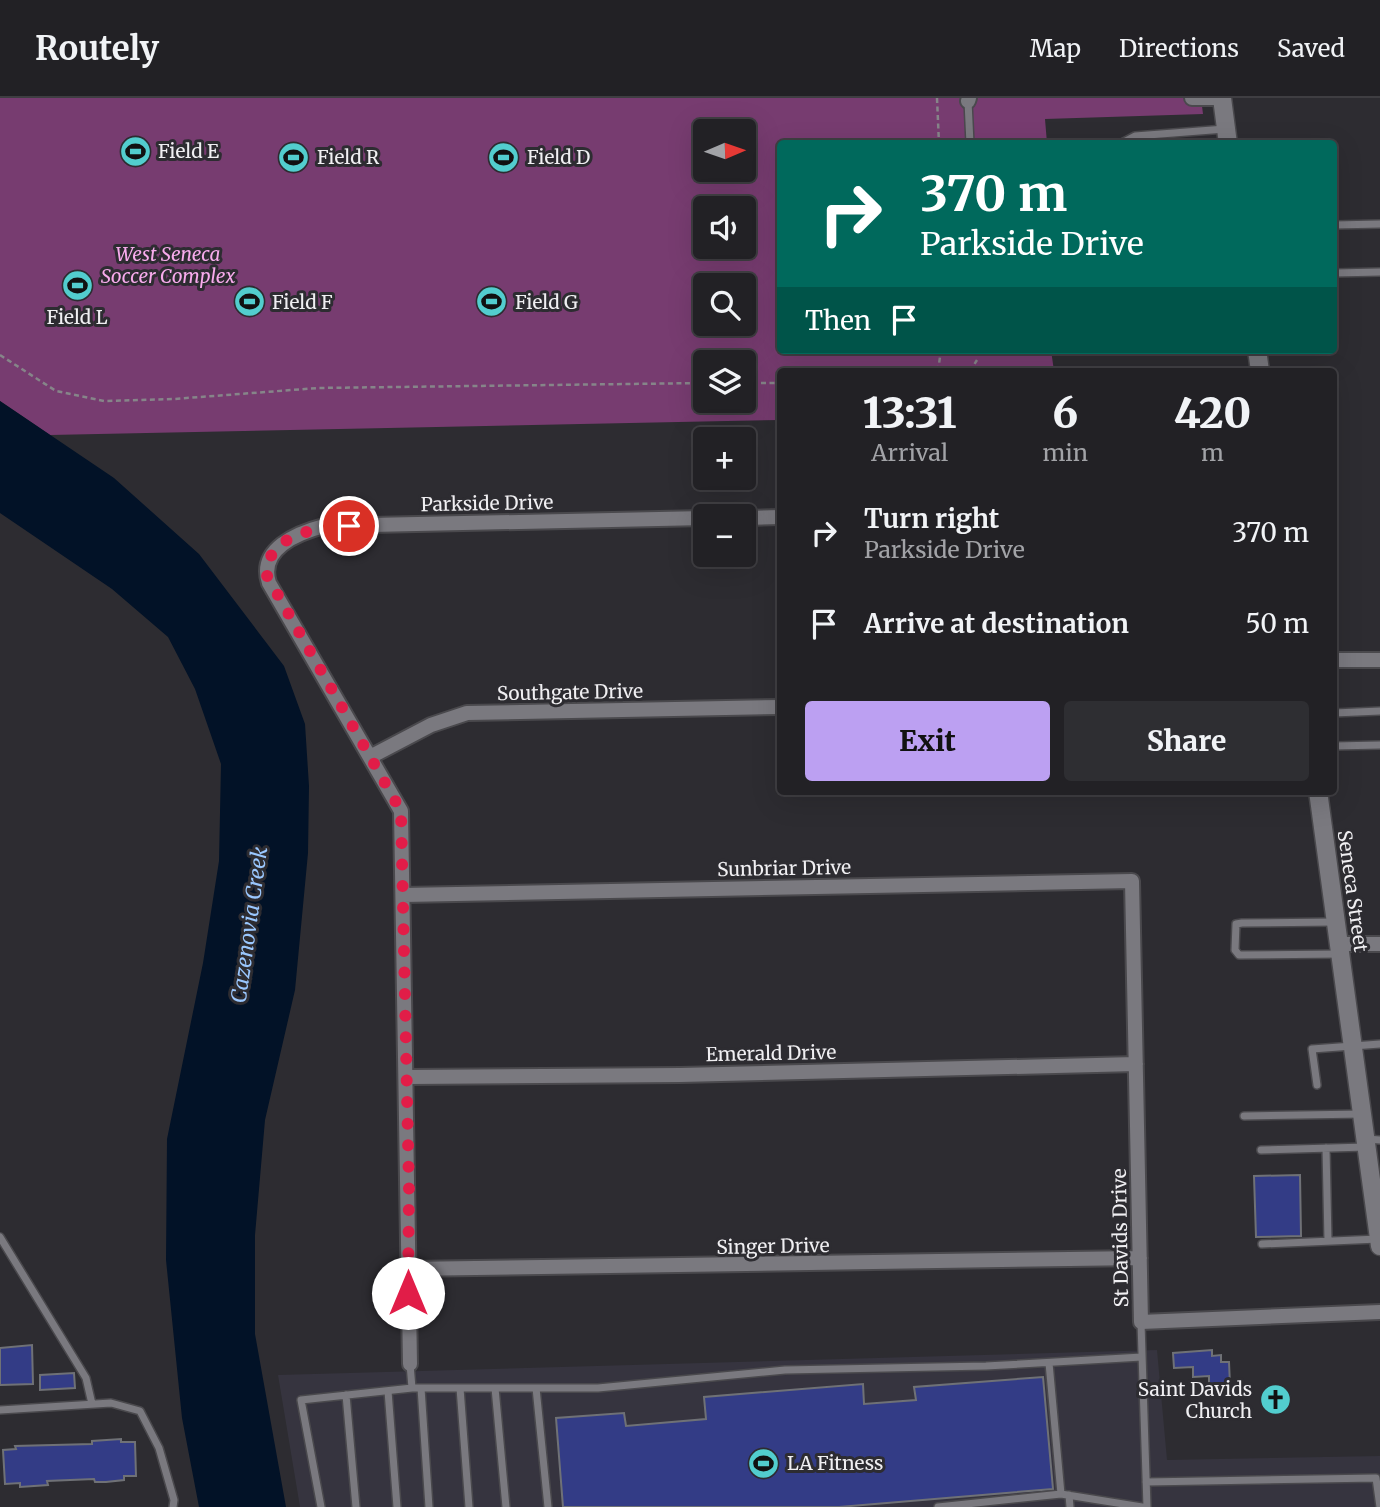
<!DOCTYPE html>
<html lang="en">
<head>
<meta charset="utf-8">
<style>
  :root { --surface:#222125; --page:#2e2e32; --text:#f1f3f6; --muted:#a2a3a7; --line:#3f3e42; --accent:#bca0f2 }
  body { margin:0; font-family:Merriweather,serif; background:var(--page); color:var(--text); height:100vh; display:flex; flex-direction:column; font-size:26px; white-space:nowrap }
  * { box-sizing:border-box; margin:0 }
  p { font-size:23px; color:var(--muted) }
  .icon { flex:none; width:38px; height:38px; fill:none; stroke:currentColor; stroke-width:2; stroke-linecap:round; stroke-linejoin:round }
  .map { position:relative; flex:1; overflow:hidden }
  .sheet { position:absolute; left:777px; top:270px; width:560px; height:427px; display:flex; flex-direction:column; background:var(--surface); border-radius:7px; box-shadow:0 7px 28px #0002,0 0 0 2px var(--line) }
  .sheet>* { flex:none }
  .hud { position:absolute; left:777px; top:42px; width:560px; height:214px; border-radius:7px; box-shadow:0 7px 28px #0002,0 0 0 2px var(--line); background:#00695c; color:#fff; overflow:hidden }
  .needle { width:46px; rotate:88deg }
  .controls { position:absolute; left:693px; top:21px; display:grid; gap:14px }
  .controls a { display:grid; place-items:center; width:63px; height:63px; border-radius:7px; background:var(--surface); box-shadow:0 7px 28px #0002,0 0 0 2px var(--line); font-size:35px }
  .pin { position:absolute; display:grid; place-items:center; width:60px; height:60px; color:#fff; margin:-30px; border:4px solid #fff; border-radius:50%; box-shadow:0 2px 7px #0007 }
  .me { position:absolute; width:77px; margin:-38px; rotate:0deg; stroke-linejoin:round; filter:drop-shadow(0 0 5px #0008) }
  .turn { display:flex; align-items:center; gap:24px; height:147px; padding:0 28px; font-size:32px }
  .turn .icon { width:91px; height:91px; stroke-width:2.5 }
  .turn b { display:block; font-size:49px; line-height:60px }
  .then { display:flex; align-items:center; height:66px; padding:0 28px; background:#0003; gap:14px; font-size:26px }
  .eta { display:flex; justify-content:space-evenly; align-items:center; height:119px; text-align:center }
  .eta b { font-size:42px; font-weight:800; line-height:49px }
  .action { display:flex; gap:14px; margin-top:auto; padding:14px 28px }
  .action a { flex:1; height:80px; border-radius:7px; background:var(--accent); color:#111; font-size:28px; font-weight:800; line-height:80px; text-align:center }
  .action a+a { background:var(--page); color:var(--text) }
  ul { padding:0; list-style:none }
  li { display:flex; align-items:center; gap:21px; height:91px; padding:0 28px }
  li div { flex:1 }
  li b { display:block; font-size:26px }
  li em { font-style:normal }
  header { display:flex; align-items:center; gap:42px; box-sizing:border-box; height:98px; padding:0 35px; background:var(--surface); border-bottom:2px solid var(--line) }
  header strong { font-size:33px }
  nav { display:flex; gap:38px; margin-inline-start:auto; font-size:24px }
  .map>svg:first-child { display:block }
  .built { fill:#36343f }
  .green { fill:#773c70; fill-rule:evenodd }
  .water { fill:#021227 }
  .building { fill:#333c86; stroke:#6f7176; stroke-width:2 }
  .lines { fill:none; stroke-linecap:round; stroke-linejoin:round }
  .service-casing { stroke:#4a494d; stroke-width:10 }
  .minor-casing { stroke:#4a494d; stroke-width:18 }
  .tertiary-casing { stroke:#4a494d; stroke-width:21 }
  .path { stroke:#868589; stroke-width:2.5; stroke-dasharray:5 3.5; stroke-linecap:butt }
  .service { stroke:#7a797f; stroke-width:7 }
  .minor { stroke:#7a797f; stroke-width:14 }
  .tertiary { stroke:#7a797f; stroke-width:18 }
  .route { stroke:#e11d48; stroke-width:12; stroke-dasharray:0 21.6 }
  .labels { text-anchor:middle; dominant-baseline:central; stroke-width:6; stroke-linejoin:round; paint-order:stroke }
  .poi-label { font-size:19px; fill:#f0eff2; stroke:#2d2c31; text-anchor:start }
  .park-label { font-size:19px; font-style:italic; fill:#f8abed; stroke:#2d2c31 }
  .street-label { font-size:19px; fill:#f0eff2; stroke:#2d2c31 }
  .water-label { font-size:21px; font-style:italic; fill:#9ac7fe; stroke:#2d2c31 }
</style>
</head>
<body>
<header>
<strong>Routely</strong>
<nav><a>Map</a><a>Directions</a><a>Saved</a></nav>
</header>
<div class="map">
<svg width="1380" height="1409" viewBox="0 0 1380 1409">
  <rect width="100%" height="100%" fill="#2d2c31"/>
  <path class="built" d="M1157 1252 1167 1362 1380 1358V1409H300L278 1277Z"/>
  <path class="green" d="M0 0H1201L1203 16 1045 21 1047 45 780 46V252H1051L1054 273H780V322L50 337 0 303ZM705 33H744V72H705ZM705 110H744V149H705ZM705 187H744V226H705ZM705 264H744V303H705Z"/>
  <path class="water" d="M0 303 114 380 199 456 284 568 305 626 309 688 308 755 295 892 265 1022 255 1137V1236L286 1409H199L182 1320 166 1162 167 1041 203 865 219 763 221 666 195 591 168 539 112 491 0 415Z"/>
  <path class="building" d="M1300 1077 1301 1138 1256 1139 1254 1078Z
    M32 1247 33 1286 0 1287V1250Z
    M1212 1252V1258L1221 1257V1264H1229L1230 1287 1209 1288V1278L1193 1279V1269L1174 1270 1173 1255Z
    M74 1275 75 1290 40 1292V1277Z
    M1043 1279 1053 1391 839 1409H563L556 1320 624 1315 626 1328 706 1321 704 1299 863 1286 864 1306 916 1302 914 1289Z
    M121 1341V1344H135L136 1378H124V1382L106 1384H95L94 1381 47 1383 48 1387 20 1389V1385L5 1386 3 1352 16 1351 15 1348 92 1346V1343Z"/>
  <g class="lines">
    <defs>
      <path id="service" d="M968 3 970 46
        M1120 46 1135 38 1225 31
        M1334 127 1380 126
        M1334 175 1380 174
        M1334 615 1380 613
        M1334 648 1380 647
        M1335 824 1242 825 1236 826 1235 852 1239 857 1340 856
        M1317 987 1312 951 1380 946
        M1244 1018 1362 1016
        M1366 1041 1380 1042
        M1326 1050 1328 1143
        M1261 1052 1366 1049
        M0 1139 86 1280 92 1306
        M1262 1146 1378 1141
        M1141 1225 1147 1409
        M1049 1265 1061 1396 1142 1409
        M410 1266 412 1290H598L785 1272 986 1268 1142 1259
        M421 1290 429 1409
        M460 1290 469 1409
        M495 1290 506 1409
        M536 1290 548 1409
        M388 1293 397 1409
        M346 1297 356 1409
        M0 1312 111 1305 140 1313 159 1350 174 1402 173 1409
        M1146 1384 1376 1380 1380 1409
        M1069 1397 1070 1409
        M321 1409 301 1302 412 1290
        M938 1409 1061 1396"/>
      <path id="minor" d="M1192 0H1222
        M968 3 969 0
        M744 420 780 419
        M1334 562H1380
        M370 659 431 627 467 615 780 609
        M403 797 1132 783 1141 1224 1380 1214
        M1339 846H1380
        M407 979 680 977 1136 966
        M407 1171 1140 1160
        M410 1266 401 713 269 485C258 451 297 435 324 428L705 420"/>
      <path id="tertiary" d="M1222 0 1228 46
        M1257 252 1260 273
        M1318 693 1380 1148"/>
    </defs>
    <use href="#service" class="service-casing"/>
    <use href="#minor" class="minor-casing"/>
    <use href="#tertiary" class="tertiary-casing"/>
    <path class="path" d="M937 0 939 46
      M0 257 56 293 104 303 174 301 318 290 705 285
      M938 273 941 252
      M970 273 977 262
      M744 285H780"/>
    <use href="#service" class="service"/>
    <use href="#minor" class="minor"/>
    <use href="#tertiary" class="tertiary"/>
  </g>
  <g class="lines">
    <path class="route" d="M349 428C318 429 268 436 266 476L401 713 409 1091 408 1195"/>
  </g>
  <defs>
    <symbol id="stadium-disc" viewBox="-11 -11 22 22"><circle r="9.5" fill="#52cdce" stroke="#2d2c31"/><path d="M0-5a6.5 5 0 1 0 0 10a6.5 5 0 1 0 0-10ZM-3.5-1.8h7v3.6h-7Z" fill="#111"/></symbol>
    <symbol id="church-disc" viewBox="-11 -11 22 22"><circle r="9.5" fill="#52cdce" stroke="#2d2c31"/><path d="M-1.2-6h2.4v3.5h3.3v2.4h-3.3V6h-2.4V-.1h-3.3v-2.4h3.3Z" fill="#111"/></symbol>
  </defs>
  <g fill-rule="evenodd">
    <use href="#stadium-disc" x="118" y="36" width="35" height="35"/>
    <use href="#stadium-disc" x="276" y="42" width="35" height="35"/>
    <use href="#stadium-disc" x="486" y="42" width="35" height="35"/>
    <use href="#stadium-disc" x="60" y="170" width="35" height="35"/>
    <use href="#stadium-disc" x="232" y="186" width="35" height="35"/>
    <use href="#stadium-disc" x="474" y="186" width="35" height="35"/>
    <use href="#church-disc" x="1258" y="1284" width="35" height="35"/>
    <use href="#stadium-disc" x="746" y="1348" width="35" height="35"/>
  </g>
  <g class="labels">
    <g class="poi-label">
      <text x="158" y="53">Field E</text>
      <text x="317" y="59">Field R</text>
      <text x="527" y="59">Field D</text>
      <text x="272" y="204">Field F</text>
      <text x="515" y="204">Field G</text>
      <text x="77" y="219" text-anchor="middle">Field L</text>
      <text x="1252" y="1291" text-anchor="end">Saint Davids<tspan x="1252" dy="22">Church</tspan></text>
      <text x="787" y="1365">LA Fitness</text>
    </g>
    <g class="park-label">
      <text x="168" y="156">West Seneca<tspan x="168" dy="22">Soccer Complex</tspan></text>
    </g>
    <g class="street-label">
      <text transform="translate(487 405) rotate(-1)">Parkside Drive</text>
      <text transform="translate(570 594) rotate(-1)">Southgate Drive</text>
      <text transform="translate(784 770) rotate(-1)">Sunbriar Drive</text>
      <text transform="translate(1353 793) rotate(82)">Seneca Street</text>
      <text transform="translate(771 955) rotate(-1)">Emerald Drive</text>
      <text transform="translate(1120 1140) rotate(-91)">St Davids Drive</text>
      <text transform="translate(773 1148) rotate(-1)">Singer Drive</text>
    </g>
    <g class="water-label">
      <text transform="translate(249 827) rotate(-82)">Cazenovia Creek</text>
    </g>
  </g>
</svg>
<div class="controls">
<a><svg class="needle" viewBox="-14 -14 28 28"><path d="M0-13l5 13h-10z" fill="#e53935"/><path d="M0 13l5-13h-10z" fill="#a2a3a7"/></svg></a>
<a><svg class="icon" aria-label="sound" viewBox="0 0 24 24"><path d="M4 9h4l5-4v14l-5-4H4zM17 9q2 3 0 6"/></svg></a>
<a><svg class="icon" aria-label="search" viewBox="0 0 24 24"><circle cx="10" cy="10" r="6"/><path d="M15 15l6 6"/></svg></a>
<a><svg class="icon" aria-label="layers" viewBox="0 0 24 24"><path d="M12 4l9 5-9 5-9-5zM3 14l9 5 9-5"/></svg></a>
<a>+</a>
<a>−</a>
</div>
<div class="pin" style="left:349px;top:428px;background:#d93025"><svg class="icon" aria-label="arrive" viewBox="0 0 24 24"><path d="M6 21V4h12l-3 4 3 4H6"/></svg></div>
<svg class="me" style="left:408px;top:1195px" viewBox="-20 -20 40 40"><circle r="19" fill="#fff"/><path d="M0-13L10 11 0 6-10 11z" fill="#e11d48"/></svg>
<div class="hud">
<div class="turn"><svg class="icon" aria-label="right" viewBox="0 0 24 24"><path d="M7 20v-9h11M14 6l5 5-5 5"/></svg><div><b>370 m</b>Parkside Drive</div></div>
<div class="then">Then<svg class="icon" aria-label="arrive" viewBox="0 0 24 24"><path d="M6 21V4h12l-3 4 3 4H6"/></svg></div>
</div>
<section class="sheet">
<div class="eta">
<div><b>13:31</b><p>Arrival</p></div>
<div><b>6</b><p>min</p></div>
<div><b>420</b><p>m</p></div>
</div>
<ul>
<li><svg class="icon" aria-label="right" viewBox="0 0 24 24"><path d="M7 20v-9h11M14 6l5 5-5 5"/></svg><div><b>Turn right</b><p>Parkside Drive</p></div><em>370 m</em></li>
<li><svg class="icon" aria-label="arrive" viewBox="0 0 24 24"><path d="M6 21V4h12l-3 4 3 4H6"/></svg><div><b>Arrive at destination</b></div><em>50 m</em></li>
</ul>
<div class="action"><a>Exit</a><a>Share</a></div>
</section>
</div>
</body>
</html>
